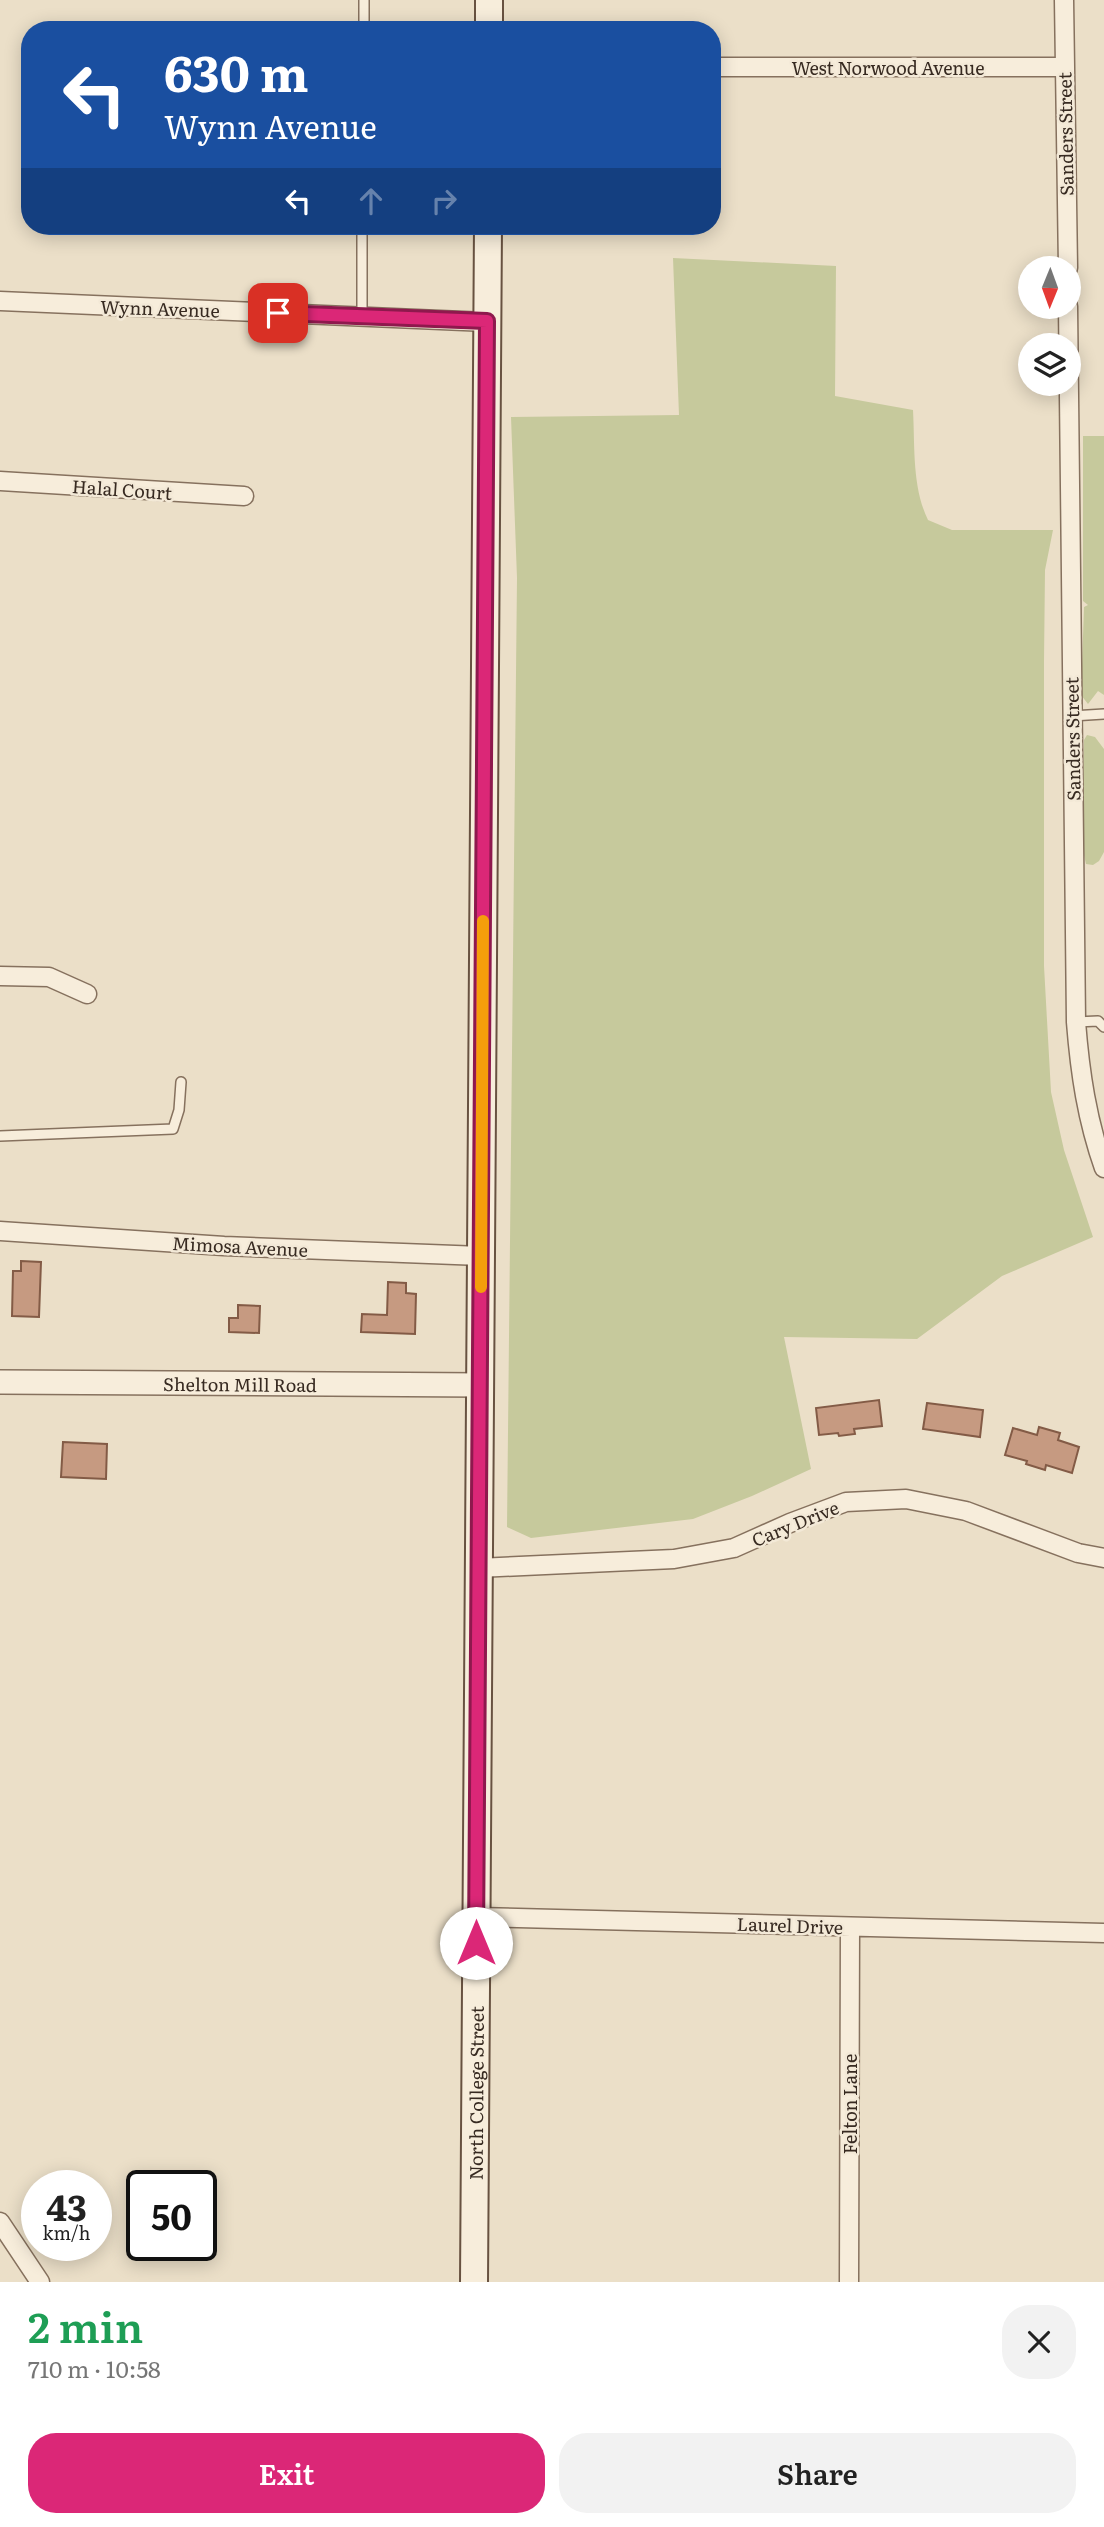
<!DOCTYPE html>
<html lang="en">
<head>
<meta charset="utf-8">
<style>
  :root { --surface:#fff; --page:#f2f2f2; --text:#222; --muted:#767676; --accent:#db2777 }
  body { margin:0; font-family:Literata,serif; background:var(--page); color:var(--text); height:100vh; display:flex; flex-direction:column; font-size:26px; white-space:nowrap }
  * { box-sizing:border-box; margin:0 }
  p { font-size:23px; color:var(--muted) }
  .icon { flex:none; width:38px; height:38px; fill:none; stroke:currentColor; stroke-width:2; stroke-linecap:round; stroke-linejoin:round }
  .map { position:relative; height:2282px; overflow:hidden }
  .side { display:flex; flex-direction:column; background:var(--surface); flex:1 }
  .side>* { flex:none }
  .hud { position:absolute; left:21px; top:21px; width:700px; height:214px; border-radius:28px; box-shadow:0 4px 18px #0003; background:#1a4fa0; color:#fff; overflow:hidden }
  .needle { width:46px; rotate:181deg }
  .controls { position:absolute; left:1018px; top:256px; display:grid; gap:14px }
  .controls a { display:grid; place-items:center; width:63px; height:63px; border-radius:50%; background:var(--surface); box-shadow:0 4px 18px #0003; font-size:35px }
  .speed { position:absolute; left:21px; top:2170px; display:flex; gap:14px; font-size:35px; font-weight:700; text-align:center }
  .speed>* { display:grid; place-content:center; width:91px; height:91px; border-radius:50%; background:var(--surface); box-shadow:0 4px 18px #0003; line-height:1 }
  .speed small { font-size:18px; font-weight:400 }
  .speed .limit { border:4px solid #111; border-radius:10px; background:#fff; color:#111 }
  .pin { position:absolute; display:grid; place-items:center; width:60px; height:60px; color:#fff; margin:-30px; border-radius:14px; box-shadow:0 4px 10px #0006 }
  .me { position:absolute; width:77px; margin:-38px; rotate:0deg; stroke-linejoin:round; filter:drop-shadow(0 0 5px #0008) }
  .turn { display:flex; align-items:center; gap:24px; height:147px; padding:0 28px; font-size:32px }
  .turn .icon { width:91px; height:91px; stroke-width:2.5 }
  .turn b { display:block; font-size:49px; line-height:60px }
  .lanes { display:flex; align-items:center; height:66px; padding:0 28px; background:#0003; justify-content:center; gap:35px; direction:ltr }
  .lanes .off { opacity:.35 }
  .round { display:grid; place-items:center; flex:none; width:74px; height:74px; border-radius:28px; background:var(--page) }
  .head { display:flex; align-items:center; justify-content:space-between; height:119px; padding:0 28px }
  h1 { font-size:42px; font-weight:600; line-height:52px; color:#1e9e55 }
  .button { display:flex; gap:14px; margin-top:auto; padding:14px 28px }
  .button a { flex:1; height:80px; border-radius:28px; background:var(--accent); color:#fff; font-size:28px; font-weight:600; line-height:80px; text-align:center }
  .button a+a { background:var(--page); color:var(--text) }
  .map>svg:first-child { display:block }
  .green { fill:#c6c99c }
  .building { fill:#c69a81; stroke:#835b46; stroke-width:2 }
  .lines { fill:none; stroke-linecap:round; stroke-linejoin:round }
  .service-casing { stroke:#86715e; stroke-width:12 }
  .minor-casing { stroke:#86715e; stroke-width:21 }
  .tertiary-casing { stroke:#86715e; stroke-width:26 }
  .secondary-casing { stroke:#685241; stroke-width:30 }
  .service { stroke:#f7eddb; stroke-width:9 }
  .minor { stroke:#f7eddb; stroke-width:18 }
  .tertiary { stroke:#f7eddb; stroke-width:23 }
  .secondary { stroke:#f7eddb; stroke-width:26 }
  .route-casing { stroke:#8e194d; stroke-width:18 }
  .route { stroke:#db2777; stroke-width:12 }
  .slow { stroke:#f59e0b; stroke-width:12 }
  .labels { text-anchor:middle; dominant-baseline:central; stroke-width:5; stroke-linejoin:round; paint-order:stroke }
  .street-label { font-size:18px; fill:#372a21; stroke:#f3e9d7 }
</style>
</head>
<body>
<div class="map">
<svg width="1104" height="2282" viewBox="0 0 1104 2282">
  <rect width="100%" height="100%" fill="#ebdfc8"/>
  <path class="green" d="M673 258 836 266 835 396 913 410C915 447 912 487 928 520L952 530H1053L1045 570 1044 661V966L1051 1092 1064 1150 1093 1237 1002 1276 917 1339 784 1337 811 1469 752 1496 693 1519 531 1538 507 1527 517 578 511 417 679 415Z
    M1083 436H1104V695L1098 691 1088 704 1081 695 1084 607 1088 605 1083 601Z
    M1087 735 1095 737 1104 749V852L1099 861 1093 865 1086 864 1082 846 1084 740Z"/>
  <path class="building" d="M21 1261 41 1262 39 1317 12 1316 13 1271H21Z
    M388 1282 406 1283V1293L416 1294 415 1334 361 1332 362 1314 387 1315Z
    M238 1305 260 1306 259 1333 229 1332V1318H238Z
    M879 1400 882 1426 854 1429 855 1434 839 1436 838 1433 819 1435 816 1408Z
    M927 1403 983 1410 980 1437 923 1429Z
    M1039 1427 1060 1433 1058 1440 1079 1447 1072 1473 1046 1465 1045 1470 1026 1464 1027 1461 1005 1455 1013 1428 1037 1435Z
    M63 1442 107 1444 106 1479 61 1477Z"/>
  <g class="lines">
    <defs>
      <path id="service" d="M364 30V0
        M362 316V226
        M1072 716 1104 714
        M1076 1022 1098 1021 1104 1027
        M0 1136 173 1129 179 1110 181 1082"/>
      <path id="minor" d="M1064 0 1068 268
        M712 67H1063
        M0 301 487 322
        M1068 306 1076 1022C1080 1073 1087 1120 1104 1168
        M0 481 244 496
        M0 976 49 977 87 994
        M0 1231 224 1246 481 1256
        M478 1568 674 1559 734 1548 790 1523 846 1502 906 1499 966 1511 1078 1553 1104 1558
        M476 1917 1104 1933
        M0 2222 40 2282
        M849 2282 850 1927"/>
      <g id="tertiary">
        <path id="s1" d="M0 1382 481 1385"/>
      </g>
      <g id="secondary">
        <path d="M489 30V0"/>
        <path id="s2" d="M474 2282 488 226"/>
      </g>
    </defs>
    <use href="#service" class="service-casing"/>
    <use href="#minor" class="minor-casing"/>
    <use href="#tertiary" class="tertiary-casing"/>
    <use href="#secondary" class="secondary-casing"/>
    <use href="#service" class="service"/>
    <use href="#minor" class="minor"/>
    <use href="#tertiary" class="tertiary"/>
    <use href="#secondary" class="secondary"/>
  </g>
  <g class="lines">
    <defs>
      <path id="route" d="M278 313 487 321 476 1943"/>
    </defs>
    <use href="#route" class="route-casing"/>
    <use href="#route" class="route"/>
    <path class="slow" d="M481 1287 483 921"/>
  </g>
  <g class="labels">
    <g class="street-label">
      <text x="888" y="67">West Norwood Avenue</text>
      <text transform="translate(1065 134) rotate(-91)">Sanders Street</text>
      <text transform="translate(160 308) rotate(2)">Wynn Avenue</text>
      <text transform="translate(122 489) rotate(4)">Halal Court</text>
      <text transform="translate(1072 739) rotate(-91)">Sanders Street</text>
      <text transform="translate(240 1246) rotate(3)">Mimosa Avenue</text>
      <text stroke="none"><textPath href="#s1" startOffset="240">Shelton Mill Road</textPath></text>
      <text transform="translate(795 1523) rotate(-22)">Cary Drive</text>
      <text transform="translate(790 1925) rotate(2)">Laurel Drive</text>
      <text stroke="none"><textPath href="#s2" startOffset="189">North College Street</textPath></text>
      <text transform="translate(849 2104) rotate(-90)">Felton Lane</text>
    </g>
  </g>
</svg>
<div class="controls">
<a><svg class="needle" viewBox="-14 -14 28 28"><path d="M0-13l5 13h-10z" fill="#e53935"/><path d="M0 13l5-13h-10z" fill="#767676"/></svg></a>
<a><svg class="icon" aria-label="layers" viewBox="0 0 24 24"><path d="M12 4l9 5-9 5-9-5zM3 14l9 5 9-5"/></svg></a>
</div>
<div class="speed"><div>43<small>km/h</small></div><div class="limit">50</div></div>
<div class="pin" style="left:278px;top:313px;background:#d93025"><svg class="icon" aria-label="arrive" viewBox="0 0 24 24"><path d="M6 21V4h12l-3 4 3 4H6"/></svg></div>
<svg class="me" style="left:476px;top:1943px" viewBox="-20 -20 40 40"><circle r="19" fill="#fff"/><path d="M0-13L10 11 0 6-10 11z" fill="#db2777"/></svg>
<div class="hud">
<div class="turn"><svg class="icon" aria-label="left" viewBox="0 0 24 24"><path d="M17 20v-9H6M10 6l-5 5 5 5"/></svg><div><b>630 m</b>Wynn Avenue</div></div>
<div class="lanes"><svg class="icon" aria-label="left" viewBox="0 0 24 24"><path d="M17 20v-9H6M10 6l-5 5 5 5"/></svg><svg class="icon off" aria-label="ahead" viewBox="0 0 24 24"><path d="M12 20V5M6 11l6-6 6 6"/></svg><svg class="icon off" aria-label="right" viewBox="0 0 24 24"><path d="M7 20v-9h11M14 6l5 5-5 5"/></svg></div>
</div>
</div>
<section class="side">
<div class="head"><div><h1>2 min</h1><p>710 m · 10:58</p></div><a class="round"><svg class="icon" aria-label="close" viewBox="0 0 24 24"><path d="M6 6l12 12M18 6L6 18"/></svg></a></div>
<div class="button"><a>Exit</a><a>Share</a></div>
</section>
</body>
</html>
